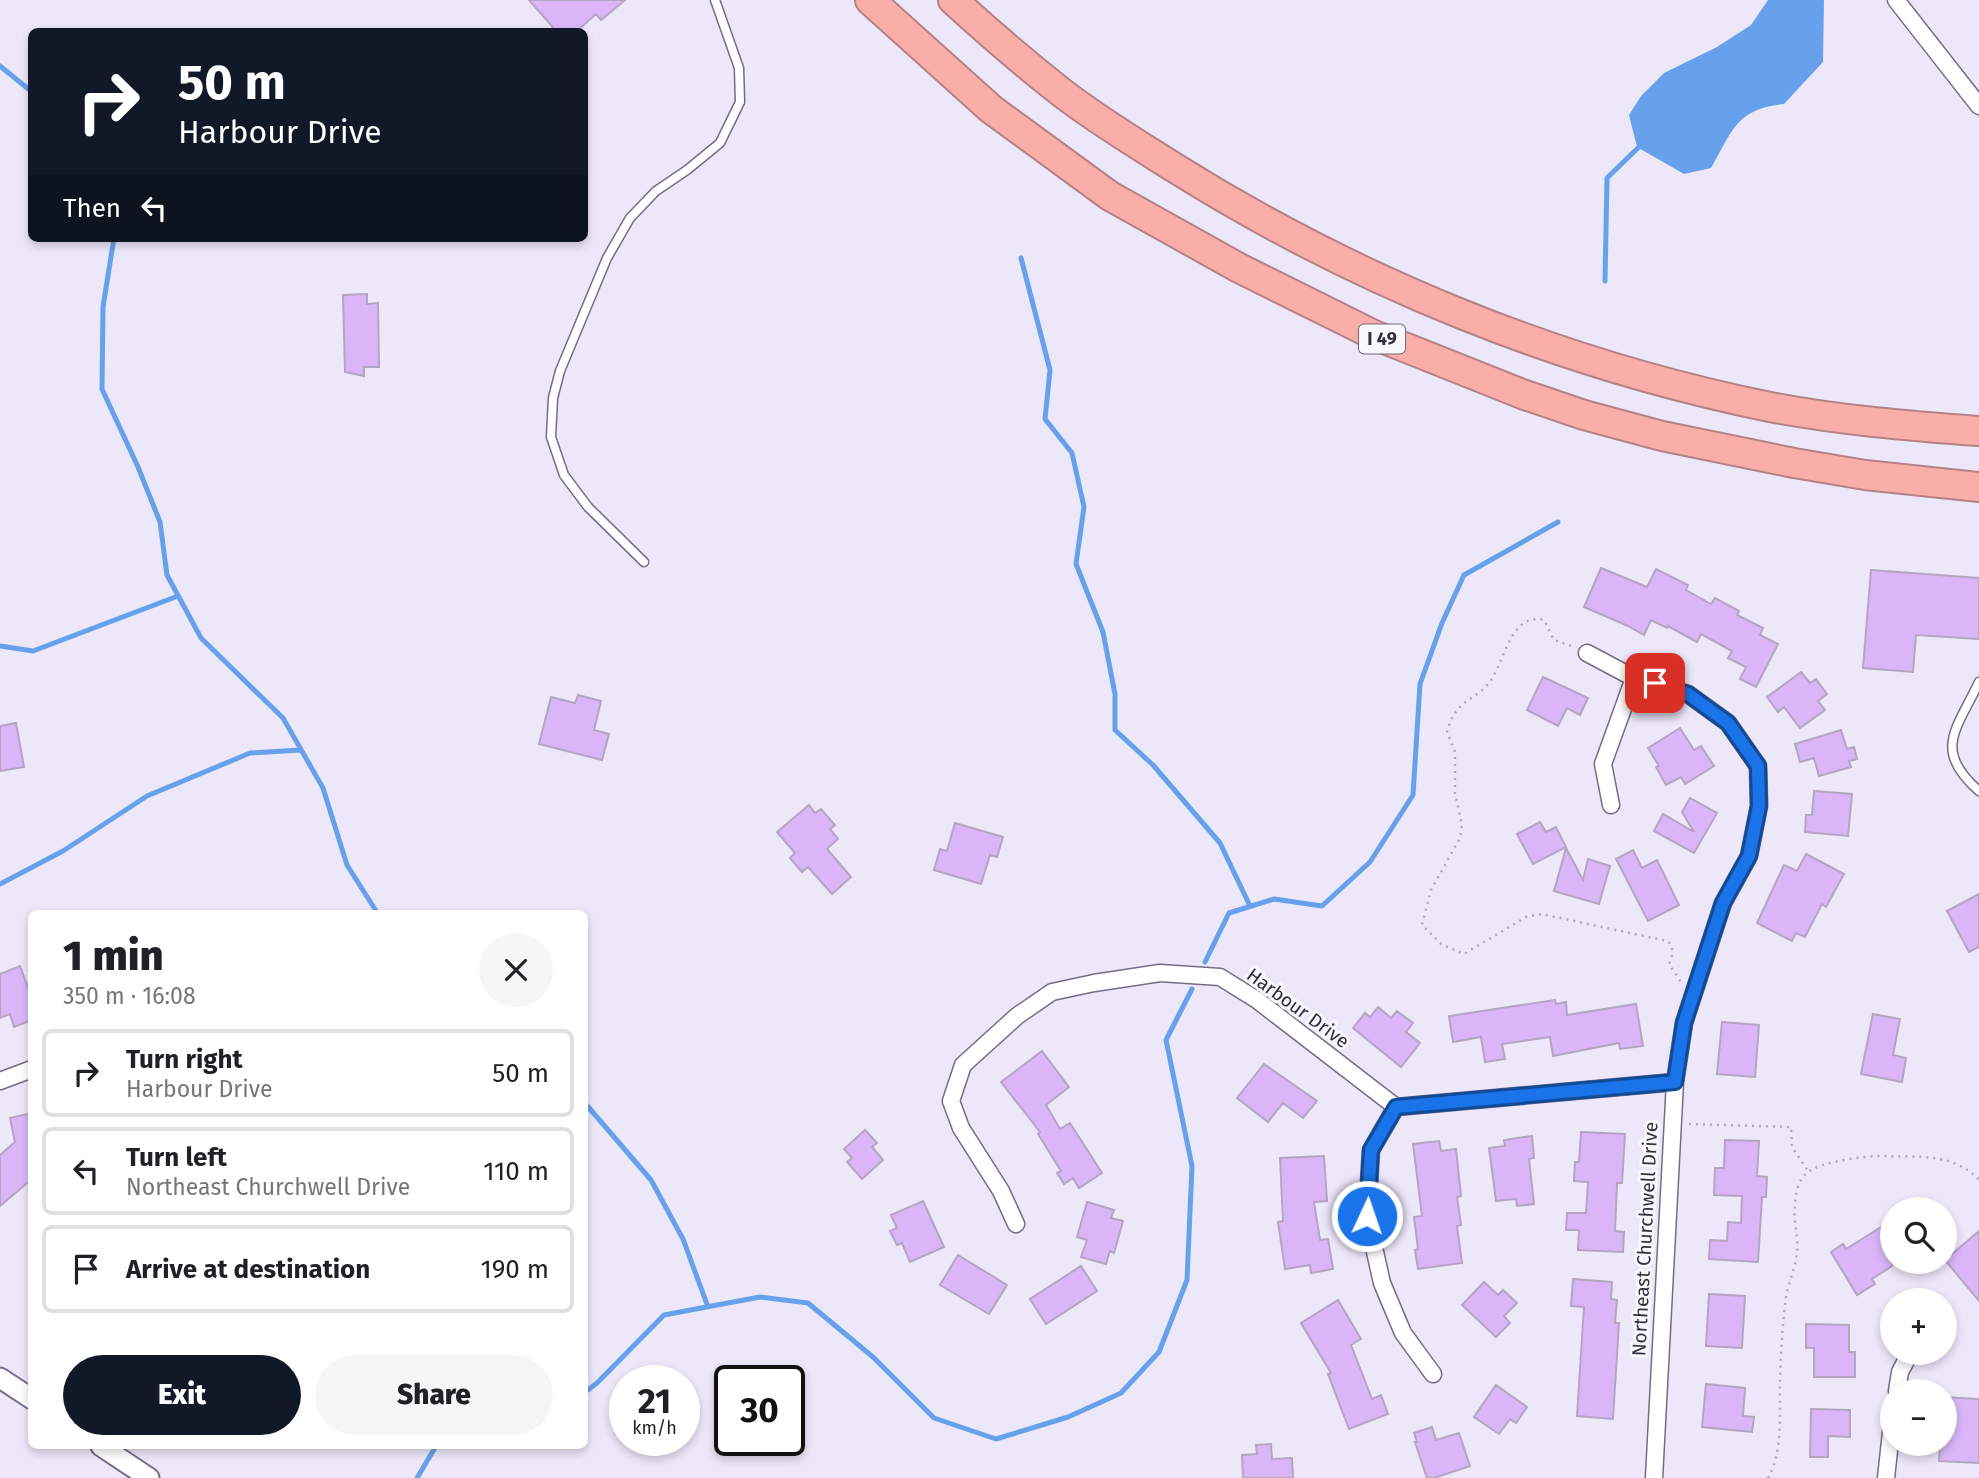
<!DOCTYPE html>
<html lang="en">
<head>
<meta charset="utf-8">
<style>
  :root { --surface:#fff; --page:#f6f6f6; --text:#202124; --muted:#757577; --line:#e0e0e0; --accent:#111827 }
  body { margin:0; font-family:"Fira Sans",sans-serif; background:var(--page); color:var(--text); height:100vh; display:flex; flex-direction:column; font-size:26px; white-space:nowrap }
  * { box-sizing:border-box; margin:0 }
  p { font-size:23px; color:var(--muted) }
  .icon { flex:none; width:38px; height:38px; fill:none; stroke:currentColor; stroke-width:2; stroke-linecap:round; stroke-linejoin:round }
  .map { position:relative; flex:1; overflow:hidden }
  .details { position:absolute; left:28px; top:910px; width:560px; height:539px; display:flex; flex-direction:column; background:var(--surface); border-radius:10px; box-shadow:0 4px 10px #0003 }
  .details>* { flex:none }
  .hud { position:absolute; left:28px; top:28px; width:560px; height:214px; border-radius:10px; box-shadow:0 4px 10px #0003; background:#111827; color:#fff; overflow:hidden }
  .fabs { position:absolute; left:1880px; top:1197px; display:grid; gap:14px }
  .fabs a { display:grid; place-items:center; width:77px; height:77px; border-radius:50%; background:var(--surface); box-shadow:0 4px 10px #0003; font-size:35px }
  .speed { position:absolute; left:609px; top:1365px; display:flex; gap:14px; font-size:35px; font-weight:700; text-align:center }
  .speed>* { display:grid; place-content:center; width:91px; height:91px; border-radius:50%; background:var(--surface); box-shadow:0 4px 10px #0003; line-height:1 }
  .speed small { font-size:18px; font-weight:400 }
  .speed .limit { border:4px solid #111; border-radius:10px; background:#fff; color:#111 }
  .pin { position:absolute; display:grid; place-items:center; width:60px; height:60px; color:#fff; margin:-30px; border-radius:14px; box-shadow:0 4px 10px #0006 }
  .me { position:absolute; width:77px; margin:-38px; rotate:3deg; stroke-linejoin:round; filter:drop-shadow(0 0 5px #0008) }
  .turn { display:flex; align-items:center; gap:24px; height:147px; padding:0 35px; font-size:32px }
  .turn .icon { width:91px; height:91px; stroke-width:2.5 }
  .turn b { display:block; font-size:49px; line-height:60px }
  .then { display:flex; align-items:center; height:66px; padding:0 35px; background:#0003; gap:14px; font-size:26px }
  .round { display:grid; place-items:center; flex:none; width:74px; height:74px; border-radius:37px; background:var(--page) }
  .overview { display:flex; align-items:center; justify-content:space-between; height:119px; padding:0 35px }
  h1 { font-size:42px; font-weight:800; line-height:52px }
  .cta { display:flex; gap:14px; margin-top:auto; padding:14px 35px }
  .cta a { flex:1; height:80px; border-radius:42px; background:var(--accent); color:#fff; font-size:28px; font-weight:800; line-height:80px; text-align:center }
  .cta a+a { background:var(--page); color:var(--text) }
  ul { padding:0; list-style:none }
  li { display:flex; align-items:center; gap:21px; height:88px; margin:0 14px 10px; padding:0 21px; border:4px solid var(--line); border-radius:10px }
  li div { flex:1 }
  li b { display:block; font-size:26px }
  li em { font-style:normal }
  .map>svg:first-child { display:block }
  .water { fill:#67a1eb }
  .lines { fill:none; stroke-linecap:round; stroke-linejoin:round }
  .stream { stroke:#67a1eb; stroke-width:5 }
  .building { fill:#dab6f9; stroke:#b4a5c1; stroke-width:2 }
  .service-casing { stroke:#756c88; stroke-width:11 }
  .minor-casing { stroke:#756c88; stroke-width:19 }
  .tertiary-casing { stroke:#756c88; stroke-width:23 }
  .motorway-casing { stroke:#b48283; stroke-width:32 }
  .path { stroke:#afaabb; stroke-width:2.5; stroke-dasharray:2 5; stroke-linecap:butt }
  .service { stroke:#fff; stroke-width:8 }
  .minor { stroke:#fff; stroke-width:16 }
  .tertiary { stroke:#fff; stroke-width:19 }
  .motorway { stroke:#faaeaa; stroke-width:28 }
  .route-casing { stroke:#114b97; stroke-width:18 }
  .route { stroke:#1a73e8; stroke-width:12 }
  .labels { text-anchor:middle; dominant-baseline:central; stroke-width:6; stroke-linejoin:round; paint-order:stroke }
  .shield { fill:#f8f7fd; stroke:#6e6b75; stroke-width:2 }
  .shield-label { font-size:18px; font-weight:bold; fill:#332f3b }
  .street-label { font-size:19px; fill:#332f3b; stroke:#f8f7fd }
</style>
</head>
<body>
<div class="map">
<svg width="1979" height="1478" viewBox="0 0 1979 1478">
  <rect width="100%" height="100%" fill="#ede7fa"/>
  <path class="water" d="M1768 0H1824L1823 62 1784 104C1736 109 1733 130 1711 168L1684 174 1637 147 1629 115 1641 96 1664 73 1717 47 1751 25Z"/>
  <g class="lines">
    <path class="stream" d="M0 66 32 92
      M114 238 103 307 102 389 138 467 160 522 167 575 201 638 283 718 323 788 347 865 378 914
      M1021 258 1050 370 1045 419 1072 453 1084 507 1076 564 1103 632 1115 694V730L1153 765 1220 843 1250 906
      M1605 281 1607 178 1641 145
      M0 646 33 651 178 596
      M0 884 63 851 147 796 250 753 301 750
      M1205 962 1229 913 1274 899 1322 906 1370 862 1413 795 1420 684 1442 623 1464 575 1558 522
      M584 1102 651 1180 683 1239 708 1307
      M584 1393 597 1383 664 1315 760 1297 808 1303 873 1357 934 1418 996 1439 1068 1417 1121 1393 1159 1352 1187 1280 1192 1166 1166 1040 1192 989
      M417 1478 436 1446"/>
  </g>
  <path class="building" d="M529 0H625L601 20 596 14 576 32H557Z
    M367 294V304L378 303 379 367H364V376L345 372 343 295Z
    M1601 568 1647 587 1656 569 1688 585 1686 590 1711 604 1715 598 1739 611 1737 615 1763 628 1760 635 1778 644 1756 687 1740 679 1746 667 1728 658 1732 651 1701 634 1697 642 1668 626 1667 628 1651 620 1644 635 1628 626 1584 607Z
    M1871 570 1979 578V639L1916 635 1913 672 1863 668Z
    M1801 672 1810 683 1816 679 1827 694 1818 701 1825 710 1800 728 1784 707 1778 712 1767 697Z
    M1543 677 1588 698 1580 715 1567 708 1558 726 1527 710Z
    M578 695 601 701 594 730 609 734 602 760 539 744 551 697 575 703Z
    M16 723 24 767 0 771V726Z
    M1680 728 1694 750 1701 746 1714 766 1685 784 1681 777 1666 785 1656 767 1659 766 1648 748Z
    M1841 730 1847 749 1854 747 1857 759 1849 761 1851 767 1819 776 1814 758 1800 762 1795 744Z
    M1814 791 1852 794 1848 836 1805 832 1806 815H1812Z
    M1690 798 1717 813 1694 853 1654 831 1663 814 1694 832 1682 812Z
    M809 805 815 813 821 809 835 825 830 829 838 839 827 849 851 877 832 894 808 867 802 872 790 858 795 853 777 832Z
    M1540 822 1546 832 1556 827 1566 847 1533 864 1517 834Z
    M955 823 1003 837 997 857 990 855 981 884 934 870 940 849 947 851Z
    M1566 848 1583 880 1588 859 1610 866 1599 904 1554 891Z
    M1633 850 1642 868 1657 860 1679 905 1648 921 1616 859Z
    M1806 854 1844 874 1826 907 1822 904 1805 937 1796 933 1792 941 1757 923 1784 865 1797 871Z
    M1979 894V947L1969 952 1947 911Z
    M20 966 32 998V1020L14 1027 10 1014 0 1018V974Z
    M1555 1000 1556 1004 1566 1002 1567 1015 1636 1004 1643 1046 1620 1049 1619 1043 1553 1056 1550 1037 1502 1044 1505 1059 1485 1062 1481 1037 1453 1042 1449 1016Z
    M1378 1007 1391 1018 1397 1011 1413 1023 1406 1032 1420 1043 1401 1067 1353 1028 1365 1013 1370 1017Z
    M1873 1014 1900 1019 1893 1055 1906 1058 1902 1082 1861 1074Z
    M1722 1022 1759 1025 1755 1077 1717 1074Z
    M1042 1051 1069 1087 1046 1105 1060 1129 1070 1123 1102 1173 1079 1188 1073 1178 1064 1184 1057 1173 1061 1171 1038 1134 1040 1132 1001 1082Z
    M1264 1064 1317 1101 1303 1118 1283 1103 1268 1122 1237 1098Z
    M32 1113V1179L0 1206V1155L15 1142 10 1118Z
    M865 1130 877 1143 872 1147 883 1160 862 1179 847 1162 852 1158 844 1149Z
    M1581 1132 1625 1134 1622 1183H1617L1615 1231 1624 1232 1623 1252 1578 1250 1579 1230H1566L1567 1213H1586L1588 1182 1574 1181 1575 1162H1579Z
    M1532 1136 1534 1158 1529 1159 1534 1204 1517 1206 1516 1199 1496 1201 1489 1148 1505 1146 1504 1140Z
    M1725 1140 1759 1141 1757 1176 1767 1177 1766 1197H1762L1758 1262 1709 1259 1710 1240 1727 1241 1728 1222 1741 1223 1742 1196 1714 1195 1715 1168H1724Z
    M1439 1141 1441 1151 1456 1149 1461 1196 1457 1197 1461 1225 1457 1226 1462 1263 1418 1269 1415 1250 1418 1249 1414 1217 1422 1216 1413 1144Z
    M1324 1156 1327 1201 1314 1202 1320 1240 1328 1239 1333 1269 1311 1273 1310 1265 1285 1269 1278 1222 1283 1221 1280 1158Z
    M923 1201 944 1247 910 1262 902 1243 897 1245 890 1231 897 1228 891 1215Z
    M1087 1202 1114 1210 1111 1218 1123 1221 1114 1253 1110 1251 1106 1264 1081 1257 1087 1240 1077 1237Z
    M1881 1227 1892 1244V1266L1872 1279 1875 1284 1857 1295 1831 1252 1843 1244 1846 1249Z
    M1979 1231V1301L1945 1260Z
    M958 1255 1007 1285 989 1314 940 1285Z
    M1081 1266 1097 1291 1046 1324 1030 1299Z
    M1573 1279 1612 1282 1611 1299 1617 1300 1615 1323H1619L1613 1419 1577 1416 1584 1307 1571 1306Z
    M1484 1282 1498 1295 1503 1290 1517 1303 1504 1316 1510 1323 1496 1337 1462 1305Z
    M1709 1294 1745 1296 1742 1348 1706 1346Z
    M1338 1300 1361 1339 1351 1345 1372 1399 1381 1395 1388 1414 1349 1429 1328 1374 1331 1373 1301 1323Z
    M1806 1324 1849 1325V1352H1855V1377H1814V1348H1806Z
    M1706 1384 1745 1388 1743 1416 1754 1417 1752 1432 1702 1427Z
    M1496 1385 1527 1407 1516 1423 1510 1419 1499 1434 1474 1417Z
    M1944 1397 1979 1399V1463L1939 1461 1940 1444H1944Z
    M1811 1409 1850 1410V1437L1828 1436V1457H1810Z
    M1432 1427 1436 1440 1459 1433 1470 1466 1434 1478H1427L1415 1442H1417L1414 1433Z
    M1271 1444 1272 1459 1292 1458 1293 1478H1243L1242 1455 1257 1454 1256 1445Z"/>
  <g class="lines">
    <defs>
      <path id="service" d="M644 562 588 507 564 475 551 437 553 398 560 371 607 258 630 218 656 191 687 170 720 143 740 102 739 68 715 0
        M1979 682C1957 729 1932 750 1979 791"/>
      <path id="minor" d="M1896 0 1979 106
        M1587 653 1634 678 1688 694 1728 723 1758 766 1759 806 1749 856 1723 903 1684 1023 1675 1082 1654 1478
        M1611 805 1603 764 1634 678
        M0 1081 32 1069
        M1396 1107 1371 1150 1367 1216 1382 1283 1403 1333 1433 1374
        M1016 1224 1001 1191 961 1128 951 1101 963 1065 1017 1016 1052 992 1094 983 1160 973 1220 977 1257 1000 1396 1107 1675 1082
        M1897 1391 1900 1372 1910 1353
        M1886 1478 1892 1423"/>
      <path id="tertiary" d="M0 1378 32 1399
        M101 1446 149 1478"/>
      <path id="motorway" d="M870 0 991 109 1110 196 1239 268 1374 335 1522 394 1584 415 1662 436 1794 463 1865 475 1979 487
        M953 0C988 32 1024 63 1061 92 1097 120 1137 144 1175 168 1357 282 1559 364 1770 407 1838 420 1909 426 1979 431"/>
    </defs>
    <use href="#service" class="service-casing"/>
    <use href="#minor" class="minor-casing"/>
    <use href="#tertiary" class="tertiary-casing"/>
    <use href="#motorway" class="motorway-casing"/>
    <path class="path" d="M1571 646 1554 640 1544 620C1511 612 1505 660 1491 680 1475 703 1456 697 1447 732L1455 752V793L1462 825 1460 838 1431 890 1422 925 1441 944 1464 954 1526 917 1541 914 1668 941C1674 949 1673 955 1669 964L1681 982
      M1689 1124 1791 1127 1792 1147 1808 1171
      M1768 1478C1784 1450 1779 1410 1780 1379 1781 1354 1782 1330 1785 1305 1786 1287 1795 1271 1797 1253 1799 1238 1793 1221 1795 1206 1795 1194 1798 1179 1808 1172 1820 1162 1869 1155 1885 1156 1918 1157 1954 1153 1979 1180"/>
    <use href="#service" class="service"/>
    <use href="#minor" class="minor"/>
    <use href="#tertiary" class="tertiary"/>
    <use href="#motorway" class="motorway"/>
  </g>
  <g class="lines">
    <defs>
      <path id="route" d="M1367 1216 1371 1150 1396 1107 1675 1082 1684 1023 1723 903 1749 856 1759 806 1758 766 1728 723 1688 694 1655 683"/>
    </defs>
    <use href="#route" class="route-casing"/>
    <use href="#route" class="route"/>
  </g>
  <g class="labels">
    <rect class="shield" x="1359" y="324.5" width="46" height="29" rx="5"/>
    <g class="shield-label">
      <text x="1382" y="339">I 49</text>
    </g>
    <g class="street-label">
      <text transform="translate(1298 1008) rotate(36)">Harbour Drive</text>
      <text transform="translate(1645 1239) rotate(-87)">Northeast Churchwell Drive</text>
    </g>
  </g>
</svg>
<div class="fabs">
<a><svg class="icon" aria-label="search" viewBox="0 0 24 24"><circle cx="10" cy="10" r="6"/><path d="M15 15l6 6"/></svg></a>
<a>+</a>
<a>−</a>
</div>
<div class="speed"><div>21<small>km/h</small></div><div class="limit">30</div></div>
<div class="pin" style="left:1655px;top:683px;background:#d93025"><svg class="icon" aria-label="arrive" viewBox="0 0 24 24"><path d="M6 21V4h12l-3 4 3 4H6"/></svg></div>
<svg class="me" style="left:1367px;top:1216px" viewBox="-20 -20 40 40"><circle r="17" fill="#1a73e8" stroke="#fff" stroke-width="3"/><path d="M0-11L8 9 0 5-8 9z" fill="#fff"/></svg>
<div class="hud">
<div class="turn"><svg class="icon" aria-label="right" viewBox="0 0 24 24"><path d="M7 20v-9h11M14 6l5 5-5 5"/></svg><div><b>50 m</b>Harbour Drive</div></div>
<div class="then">Then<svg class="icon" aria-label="left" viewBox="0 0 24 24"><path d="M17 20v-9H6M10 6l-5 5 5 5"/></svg></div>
</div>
<section class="details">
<div class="overview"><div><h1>1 min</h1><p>350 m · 16:08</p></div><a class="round"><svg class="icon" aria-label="close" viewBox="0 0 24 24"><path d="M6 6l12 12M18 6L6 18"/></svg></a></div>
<ul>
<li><svg class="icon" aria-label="right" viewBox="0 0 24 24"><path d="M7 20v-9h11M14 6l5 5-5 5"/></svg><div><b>Turn right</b><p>Harbour Drive</p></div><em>50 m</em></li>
<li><svg class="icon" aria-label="left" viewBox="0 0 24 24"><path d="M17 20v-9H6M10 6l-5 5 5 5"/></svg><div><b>Turn left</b><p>Northeast Churchwell Drive</p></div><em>110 m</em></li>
<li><svg class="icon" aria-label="arrive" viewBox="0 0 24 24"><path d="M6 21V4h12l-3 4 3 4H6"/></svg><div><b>Arrive at destination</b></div><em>190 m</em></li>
</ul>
<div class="cta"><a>Exit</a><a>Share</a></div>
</section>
</div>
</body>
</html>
